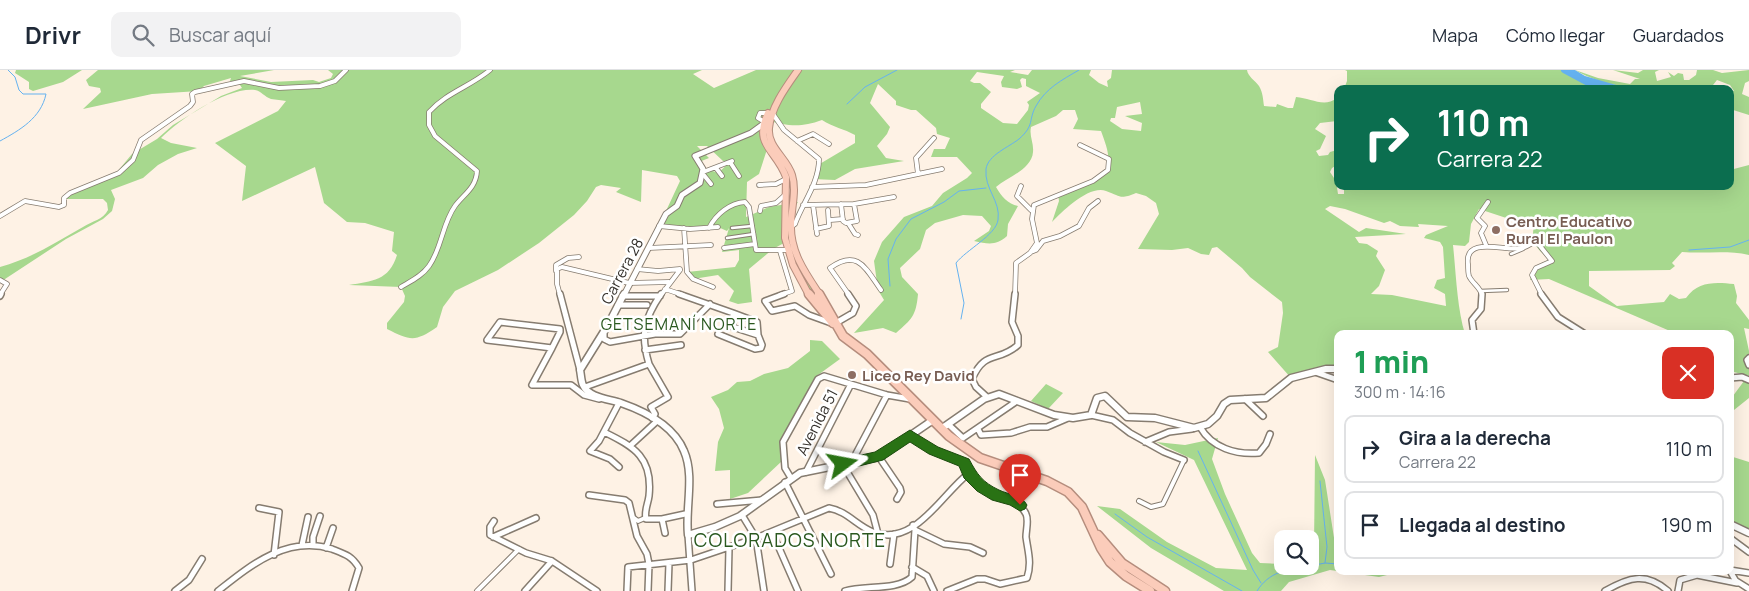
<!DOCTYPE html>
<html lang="es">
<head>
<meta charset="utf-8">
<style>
  :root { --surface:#fff; --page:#f2f2f3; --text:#1f2937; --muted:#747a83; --line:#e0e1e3 }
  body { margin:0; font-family:Manrope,sans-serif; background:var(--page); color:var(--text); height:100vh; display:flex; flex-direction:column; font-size:19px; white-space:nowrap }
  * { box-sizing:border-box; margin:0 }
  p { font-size:16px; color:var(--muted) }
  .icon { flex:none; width:28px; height:28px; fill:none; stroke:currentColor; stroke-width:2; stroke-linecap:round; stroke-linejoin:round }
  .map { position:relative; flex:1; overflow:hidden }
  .drawer { position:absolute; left:1334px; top:260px; width:400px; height:245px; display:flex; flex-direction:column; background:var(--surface); border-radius:10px; box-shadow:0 5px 20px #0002 }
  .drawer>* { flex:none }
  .banner { position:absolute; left:1334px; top:15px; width:400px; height:105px; border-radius:10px; box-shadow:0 5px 20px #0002; background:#0b6e4f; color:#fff; overflow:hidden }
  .controls { position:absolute; left:1274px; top:460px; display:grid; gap:10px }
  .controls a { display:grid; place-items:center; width:45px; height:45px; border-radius:10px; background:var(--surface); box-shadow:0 5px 20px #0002; font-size:25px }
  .pin { position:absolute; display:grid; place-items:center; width:42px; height:42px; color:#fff; margin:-51px -21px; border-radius:50% 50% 50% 0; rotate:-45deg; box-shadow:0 0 5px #0007 }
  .pin .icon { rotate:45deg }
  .me { position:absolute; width:55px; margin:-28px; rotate:77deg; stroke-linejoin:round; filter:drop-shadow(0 0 4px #0008) }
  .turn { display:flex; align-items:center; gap:18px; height:105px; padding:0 20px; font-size:22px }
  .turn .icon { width:65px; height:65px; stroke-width:2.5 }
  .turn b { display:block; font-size:35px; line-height:42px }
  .round { display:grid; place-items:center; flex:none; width:52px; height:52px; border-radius:10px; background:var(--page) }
  .headline { display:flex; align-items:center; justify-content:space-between; height:85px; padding:0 20px }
  h1 { font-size:30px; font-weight:800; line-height:38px; color:#1e9e55 }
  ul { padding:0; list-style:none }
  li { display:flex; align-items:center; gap:15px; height:68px; margin:0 10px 8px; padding:0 10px; border:2px solid var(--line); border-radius:10px }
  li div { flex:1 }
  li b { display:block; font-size:19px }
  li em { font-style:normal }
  header { display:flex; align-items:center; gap:30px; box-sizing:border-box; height:70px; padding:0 25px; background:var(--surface); border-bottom:1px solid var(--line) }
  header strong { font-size:24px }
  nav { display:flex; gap:28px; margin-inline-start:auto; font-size:18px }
  .search { width:350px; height:45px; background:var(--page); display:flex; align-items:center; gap:12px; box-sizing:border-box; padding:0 18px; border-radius:10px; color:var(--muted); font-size:19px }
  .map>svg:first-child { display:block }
  .green { fill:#a7d88e; fill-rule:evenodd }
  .water { fill:#65b2f0 }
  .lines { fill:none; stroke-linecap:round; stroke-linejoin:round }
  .stream { stroke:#65b2f0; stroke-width:1 }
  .river { stroke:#65b2f0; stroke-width:6 }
  .pedestrian-far1-casing { stroke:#867c70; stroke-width:4.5 }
  .pedestrian-casing { stroke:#867c70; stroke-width:6 }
  .minor-far1-casing { stroke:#867c70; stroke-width:5.5 }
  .minor-casing { stroke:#867c70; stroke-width:8 }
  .tertiary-far1-casing { stroke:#867c70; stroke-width:7 }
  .tertiary-casing { stroke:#867c70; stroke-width:9 }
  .trunk-far1-casing { stroke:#b58d7d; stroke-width:8 }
  .trunk-casing { stroke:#b58d7d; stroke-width:11 }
  .pedestrian-far1 { stroke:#fff; stroke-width:2.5 }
  .pedestrian { stroke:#fff; stroke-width:4 }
  .minor-far1 { stroke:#fff; stroke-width:4 }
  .minor { stroke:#fff; stroke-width:5 }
  .tertiary-far1 { stroke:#fff; stroke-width:5 }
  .tertiary { stroke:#fff; stroke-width:6 }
  .trunk-far1 { stroke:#fbccba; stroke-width:6 }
  .trunk { stroke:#fbccba; stroke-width:8 }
  .route { fill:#297214; stroke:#1b4a0d }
  .education-dot { fill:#8d6e63; stroke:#fff; stroke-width:2 }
  .labels { text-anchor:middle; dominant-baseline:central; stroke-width:5; stroke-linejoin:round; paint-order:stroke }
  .education-label { font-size:15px; font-weight:bold; fill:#785e54; stroke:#fff; text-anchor:start }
  .street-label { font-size:15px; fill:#35312c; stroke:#fff }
  .neighbourhood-label { font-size:16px; letter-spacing:1px; fill:#2a581f; stroke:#fff }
  .near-neighbourhood-label { font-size:19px; letter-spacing:1px; fill:#2a581f; stroke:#fff }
</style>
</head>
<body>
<header>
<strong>Drivr</strong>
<div class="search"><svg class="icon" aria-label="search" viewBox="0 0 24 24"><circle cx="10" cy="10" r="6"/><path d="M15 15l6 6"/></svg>Buscar aquí</div>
<nav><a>Mapa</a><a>Cómo llegar</a><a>Guardados</a></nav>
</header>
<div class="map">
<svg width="1749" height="521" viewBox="0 0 1749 521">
  <rect width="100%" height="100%" fill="#fef2e5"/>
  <path class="green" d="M16 0H82L63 12 33 21 29 19V12L15 3Z
    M98 0H274L240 6 271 12 313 10 319 12 331 8 333 4 328 0H702L693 4 714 18 756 0H1015L1010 2 1028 5 1032 0H1091L1089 5 1099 13 1108 17 1107 11 1111 8 1112 0H1247C1248 7 1255 10 1259 16 1263 23 1263 29 1264 36L1276 37 1277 34 1288 38H1293L1296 27C1311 28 1324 38 1337 28V51L1320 53 1315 59 1326 66 1320 79 1316 81 1319 86 1328 85 1330 82 1337 80V95L1332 98 1330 102 1336 111 1338 124H1344V116H1730V100L1749 95V185C1727 180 1705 184 1682 182L1672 193 1675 196 1670 200 1589 201V216L1617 236 1664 232 1670 224 1679 229 1686 228C1698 211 1715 212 1734 214L1737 226 1736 233 1749 250V259L1744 258 1749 281V306L1730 301V264H1677L1549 209 1530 210 1534 197 1550 189C1538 181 1530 172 1534 157L1479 139 1471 154 1469 172 1465 176 1453 175C1456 203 1457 238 1465 264H1338L1337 298 1291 308 1268 282 1278 277 1283 243 1282 232 1250 207 1242 198 1217 177 1212 178 1209 185 1201 184 1188 178 1172 180 1138 179 1159 144 1156 133 1146 126 1136 123C1119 130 1121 126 1106 121 1089 115 1063 141 1052 152L1059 131 1058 125 1087 113 1107 101C1111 86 1106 75 1101 61L1073 59 1078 49 1075 40H1063L1056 46 1031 57C1029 66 1034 73 1033 82 1032 99 1008 107 996 117 1001 126 1008 134 1018 136L1008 154 1007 166C996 176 988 174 974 171L989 161 991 156 982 146 963 145 935 153 926 160 920 179 900 198 902 207 918 224C916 246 912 249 896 263L883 258 854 263 884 230 878 220 874 191 882 172 904 147 932 136 943 123 967 108 972 103 957 87H931L934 79H945L950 68 937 64 936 58 916 40H911L896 35V31L878 14 870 33 890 57 887 64 877 76 886 88 904 91 855 99 835 110 813 109 818 95 855 73V65C844 59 833 57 822 50 800 58 788 56 766 50L773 57V61L759 104 747 112 746 147 769 137 798 132 791 143 795 178 832 244 815 230 784 173 773 179 749 199 752 232 738 234 729 231 734 221 718 205 693 209 687 202 735 197 739 190V180L722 182 729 158 727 161 718 157 697 159 659 156 680 111 677 106 642 100 641 132 616 122 621 118 601 115 596 117 587 131 574 145 539 173 498 200 455 221 443 237 437 257C415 272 411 271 387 259V253L404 232 405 226 401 217 349 215C372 211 389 211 397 185L392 181 394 162 365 153 347 152 324 133 315 97 242 131 246 96 215 73 278 41 286 31C282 30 276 30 271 29 265 27 261 21 255 20 227 17 180 49 161 68L171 73 197 78 178 84 158 95 143 108 111 120 115 129 112 141 103 149 66 169 5 209H0V197C32 188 55 173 83 157 92 151 103 150 108 140L107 133 103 129H66L68 125 117 102 132 84 157 69 173 55 221 26 242 18 240 15 230 11 231 8 204 16 199 21 152 24 83 39 101 22 100 18 89 16 86 10ZM977 2 1004 6 1001 12 1002 17 1017 19 1022 17 1020 10 1022 8 1026 9V16L1040 23 1027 32 1029 35 1028 40 1017 54 1003 53 981 38V34L991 22 980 13H974L970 11ZM1140 32 1142 44 1125 46 1142 53 1141 61 1122 59 1110 51 1111 48H1115L1117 37ZM697 76H707L723 91 730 92 718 103 700 96 699 92 709 88ZM1330 136 1345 139 1384 153 1390 151 1400 156 1419 157 1418 154 1448 156 1426 165 1424 168 1440 172 1443 177 1445 208 1437 210 1434 218 1445 224 1446 236 1392 225 1371 224 1379 216 1385 200 1376 186 1378 181 1367 174 1359 173 1355 167 1406 164 1366 158 1359 162 1325 139Z
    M1345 0H1565L1582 11 1609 19H1344L1347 11V1Z
    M1575 0 1598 8 1630 14 1635 9H1640L1613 0 1638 3 1643 0H1659L1655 2 1657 11 1671 7 1668 2 1674 6 1678 3 1683 4 1684 10H1689L1696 5 1697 0H1713L1722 3 1749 0V11L1745 13 1742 24 1749 27V45L1730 39V21H1734L1730 15 1717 10 1713 15 1716 19C1669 19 1618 25 1575 0Z
    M810 270 822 271 840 289 818 305 783 371 782 391 748 423 730 429V400L715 401 718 372 724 358 719 339 711 327 728 320 737 312 750 311 764 304 788 298 810 281Z
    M1749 308V328L1734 340V351L1730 350V330L1744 311Z
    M1046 314 1063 323 1048 339 1031 331Z
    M1218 368 1212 389 1225 424 1252 483 1260 493 1282 494V496H1310V488L1314 477 1315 385 1325 410 1337 487 1338 501H1403L1379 507 1330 500 1289 512 1281 521H1224L1151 478 1097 436 1120 439 1167 472 1216 498 1247 500 1194 390 1156 372 1185 375Z
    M1730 386 1749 392V461L1730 453 1732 447 1730 445Z"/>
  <path class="water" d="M1565 0H1575L1585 6 1630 19C1605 19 1586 13 1565 0Z"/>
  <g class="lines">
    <path class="stream" d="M847 34 865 17 897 0
      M0 71C20 60 41 48 46 24H23L19 20 15 7 8 0
      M1689 180 1730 177 1749 170
      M890 216 888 189 896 169 911 149 944 132 959 121 986 118
      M961 249 964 233 956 193C966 180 996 165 998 150 1001 131 984 119 986 99 988 85 1009 77 1019 69 1035 55 1028 50 1036 36 1046 18 1062 10 1079 0
      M1198 381 1253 500 1261 513
      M1320 411 1327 477 1325 493
      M1115 444 1147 467 1242 521
      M1310 496 1325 493 1338 494
      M1257 521C1269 502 1285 500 1306 496"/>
    <path class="river" d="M1564 0 1592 15 1613 19"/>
    <defs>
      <path id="pedestrian-far1" d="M732 158 752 156
        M727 168 754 164
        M1511 184 1523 179
        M1481 221 1507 220"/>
      <path id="pedestrian" d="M1139 431 1151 437 1163 434 1184 390
        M634 448 638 451 645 448
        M477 521 519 479"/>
      <path id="minor-far1" d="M773 44 784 60 819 89C819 113 803 132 795 154L791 157
        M763 51 758 48 760 43H768
        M797 71 813 64 829 74
        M730 92 739 106
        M716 98 722 106
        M703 102 732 91
        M703 104 711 114
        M918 104 942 99
        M759 115 776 114 786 109
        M1021 116 1017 126 1031 140
        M812 117 866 115 918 104 916 88 934 68
        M841 134 843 151 846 153 857 151 854 134
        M803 135 854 134 894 127
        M813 135 817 164
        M760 141 761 136 776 133 786 124
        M0 146 25 131 59 137 64 135V128L70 123 119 103 133 90 141 70 190 36 193 32 192 24 195 22 244 11 279 18 320 16 335 11 346 0
        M830 150 843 149
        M848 153 855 164 858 165
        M659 156 690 159 718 157
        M684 158 687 202 693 209 713 217
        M709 158C716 144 730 133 745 132L749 137 756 180H787
        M816 159 829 156 828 140
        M1486 175 1481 163 1485 156 1477 148 1488 132
        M649 178 711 175
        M724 178 755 174
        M780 181 792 221 780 225
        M1031 182 1036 180 1043 171 1060 166 1079 156 1089 138 1098 131
        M637 199 658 201 680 199
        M556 201V195L568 188 579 187
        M0 210 7 214 0 225
        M401 217C411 211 422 206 429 196 442 178 442 154 455 136 464 124 476 118 477 101L435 66 429 55V42C446 23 471 16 490 0
        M665 219 683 225
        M560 225 557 214V199L562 197 629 213 669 212
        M661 225 680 200
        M849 225 830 198C858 178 866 199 881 220
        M1015 225 1016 193 1030 183 1037 173 1032 149 1034 135 1093 111 1108 100 1109 89 1080 75
        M1482 225C1480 217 1472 213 1469 206 1468 203 1468 198 1468 194 1464 165 1507 182 1522 178 1527 177 1532 173 1536 171L1552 191 1536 198 1532 205 1542 225"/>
      <path id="minor" d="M560 224 580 300
        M679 224 733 243V257L758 265 762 275 761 278 755 279 718 264
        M784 224 765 231 772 241 795 236 809 245 834 254 853 243 856 236 848 224
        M1541 224 1558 247 1585 264
        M0 226 1 224
        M622 226H660
        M618 235H647
        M733 243 757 252 758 265
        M500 252 560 259V262L552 278 487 270Z
        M604 263V269L610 272 655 264H680L710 234
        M1474 264 1472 250 1481 239 1482 224
        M552 278 532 315H571L584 325 599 329
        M645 280 681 275
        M1749 288 1747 290 1749 295
        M649 294C640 264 644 249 661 224
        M1315 302 1338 310
        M1730 308 1742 307 1749 310
        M585 317 649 294 668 327 651 337 655 344 652 348
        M987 327 976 317 972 309C985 279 998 293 1018 275V266L1012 252 1015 224
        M1245 329 1263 346
        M619 333 599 371 590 381 610 389 619 397
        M1091 345 1113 350 1130 363 1164 382 1184 390
        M949 355 963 368 1017 331
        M1200 357C1212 378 1236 385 1259 383L1266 374 1270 364
        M978 359 981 365 1011 363 1030 357H1047L1068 348
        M604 362C635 377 653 388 649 426 648 434 644 441 646 449H662L685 444
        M910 365 926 377 964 392C969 408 982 419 998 426 1009 431 1020 431 1026 444 1029 450 1026 460 1026 467 1028 482 1032 493 1027 508L1000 514 985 509H977L947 521
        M1145 372 1169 362 1192 359
        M631 375 656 352
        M879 387 900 418 901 422 897 429
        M851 393 887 325
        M843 395 873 445 878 464
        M806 402 851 314
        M791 408 785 398 783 372 818 309 824 306 887 325 910 329
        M785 412 831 504
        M589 425 625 430 629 433 637 466 647 484 649 494 648 521
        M717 434 762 430
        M259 438 279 442 274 485
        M742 445 756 468 764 521
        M662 449 665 463
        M494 451 490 457V465L526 483 552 491 597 521
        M915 460 944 474 970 477 983 483
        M772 462 798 521
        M688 465 692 521
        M493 467 536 448
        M1730 468 1749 482
        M302 475 308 447
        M313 475V467L320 446
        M326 478 333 458
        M890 494 894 464
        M912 497 927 506 934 521
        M1730 500 1749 503
        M1738 512 1749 519
        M175 521 189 510 202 489
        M218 521C251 495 287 465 332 479 345 484 352 486 359 498L352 521
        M525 521 552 491
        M627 521 628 497 691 490 756 468 829 438C847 441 857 456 873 462 914 478 942 424 968 404
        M668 521 669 493
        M728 521 729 478
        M845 521C865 515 897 521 912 507L915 460 913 455
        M1605 521C1629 507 1646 502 1668 521
        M1678 521 1680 510 1697 505 1737 513 1730 501"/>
      <path id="tertiary-far1" d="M624 225 666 144 677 136 682 125 700 113 703 99 695 86 751 63 762 55"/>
      <path id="tertiary" d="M624 224 608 255 580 300C581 304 581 311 583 315 589 328 609 329 621 333 644 341 674 356 684 381 695 406 685 438 688 465L715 457 740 446 800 403 879 387 933 350
        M941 359 984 329 999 324 1054 345 1073 348 1091 345 1097 328 1105 326 1127 347 1155 348 1194 358 1208 354 1217 346 1224 334 1230 330 1266 328 1291 308 1326 299H1338
        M1730 454 1749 463"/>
      <path id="trunk-far1" d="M798 0C786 17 771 37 769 58 767 77 787 88 792 105 797 121 791 139 791 155 790 182 806 204 820 225
        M768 43C753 76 776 79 786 107L785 168 793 195 809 225"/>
      <path id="trunk" d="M809 224 833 253
        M819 224 843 266 867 284 949 366 980 388 1047 411 1068 422 1082 437 1101 478 1110 492 1126 506 1150 521
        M1098 465 1122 493 1165 521"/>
    </defs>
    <use href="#pedestrian-far1" class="pedestrian-far1-casing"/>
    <use href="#pedestrian" class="pedestrian-casing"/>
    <use href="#minor-far1" class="minor-far1-casing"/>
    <use href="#minor" class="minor-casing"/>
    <use href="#tertiary-far1" class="tertiary-far1-casing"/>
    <use href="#tertiary" class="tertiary-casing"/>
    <use href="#trunk-far1" class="trunk-far1-casing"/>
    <use href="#trunk" class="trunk-casing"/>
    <use href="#pedestrian-far1" class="pedestrian-far1"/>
    <use href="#pedestrian" class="pedestrian"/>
    <use href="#minor-far1" class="minor-far1"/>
    <use href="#minor" class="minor"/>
    <use href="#tertiary-far1" class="tertiary-far1"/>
    <use href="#tertiary" class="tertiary"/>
    <use href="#trunk-far1" class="trunk-far1"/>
    <use href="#trunk" class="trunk"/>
  </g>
  <path class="route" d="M910 360 938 377 969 389C977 404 982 412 999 420 1009 425 1021 424 1027 435L1025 439 1020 441 1010 435 992 430 977 421 964 408 959 396 929 384 910 372 883 390 843 400 838 398 836 394 838 391 843 389 875 382Z"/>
  <g class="education-dot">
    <circle cx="1496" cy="160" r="5"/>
    <circle cx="852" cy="305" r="5"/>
  </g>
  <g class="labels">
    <g class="education-label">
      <text x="1506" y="151">Centro Educativo<tspan x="1506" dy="17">Rural El Paulon</tspan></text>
      <text x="862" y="305">Liceo Rey David</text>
    </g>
    <g class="street-label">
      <text transform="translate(622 201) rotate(-62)">Carrera 28</text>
      <text transform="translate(817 352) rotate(-63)">Avenida 51</text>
    </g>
    <g class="neighbourhood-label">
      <text x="679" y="254">GETSEMANÍ NORTE</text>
    </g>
    <g class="near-neighbourhood-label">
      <text x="790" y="470">COLORADOS NORTE</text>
    </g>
  </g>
</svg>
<div class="controls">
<a><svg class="icon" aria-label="search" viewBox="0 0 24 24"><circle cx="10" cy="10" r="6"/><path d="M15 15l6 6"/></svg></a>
</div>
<div class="pin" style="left:1020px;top:435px;background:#d93025"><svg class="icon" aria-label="arrive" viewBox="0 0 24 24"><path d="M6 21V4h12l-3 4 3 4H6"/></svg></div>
<svg class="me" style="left:843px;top:394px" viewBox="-20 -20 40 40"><path d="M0-17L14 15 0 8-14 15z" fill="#297214" stroke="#fff" stroke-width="4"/></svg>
<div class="banner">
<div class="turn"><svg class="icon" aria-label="right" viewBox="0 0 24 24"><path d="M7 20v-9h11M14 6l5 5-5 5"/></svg><div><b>110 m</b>Carrera 22</div></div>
</div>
<section class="drawer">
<div class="headline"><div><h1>1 min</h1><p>300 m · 14:16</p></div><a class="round" style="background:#d93025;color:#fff"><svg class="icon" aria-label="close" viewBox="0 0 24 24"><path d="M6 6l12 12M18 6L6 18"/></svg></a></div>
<ul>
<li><svg class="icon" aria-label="right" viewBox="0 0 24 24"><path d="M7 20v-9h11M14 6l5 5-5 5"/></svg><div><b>Gira a la derecha</b><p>Carrera 22</p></div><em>110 m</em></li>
<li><svg class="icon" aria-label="arrive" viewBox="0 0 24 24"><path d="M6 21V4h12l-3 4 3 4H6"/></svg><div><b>Llegada al destino</b></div><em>190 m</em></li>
</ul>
</section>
</div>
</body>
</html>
